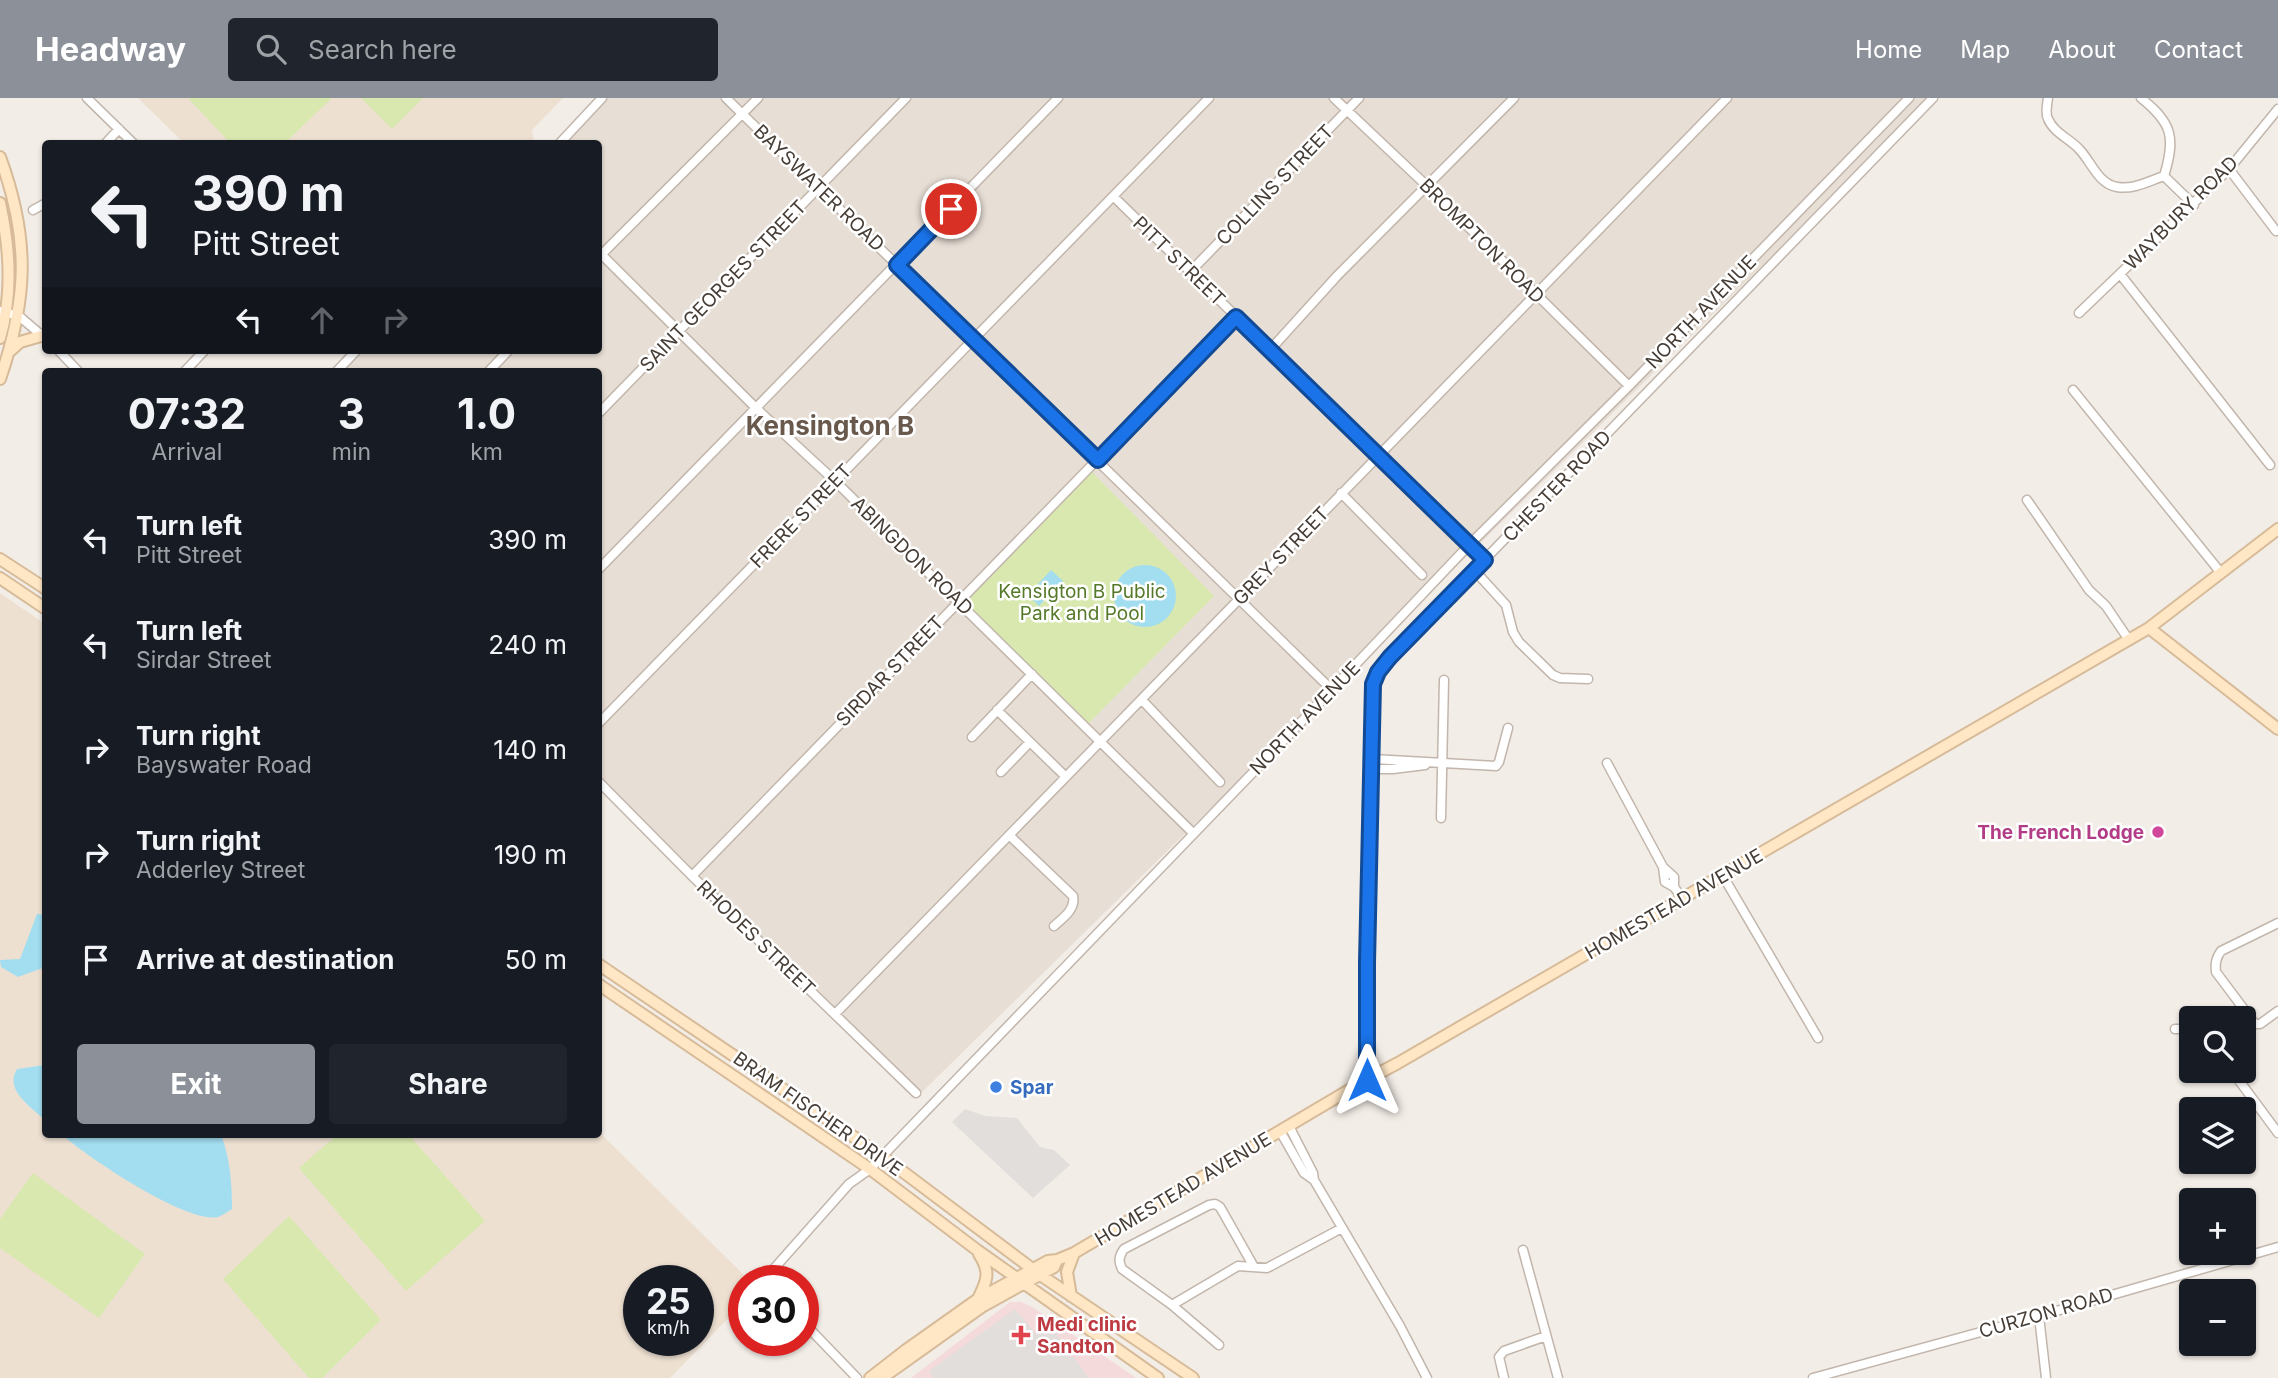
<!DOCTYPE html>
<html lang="en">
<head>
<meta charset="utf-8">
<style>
  :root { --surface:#171b24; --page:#20242c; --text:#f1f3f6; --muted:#9ea1a6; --accent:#8c9099 }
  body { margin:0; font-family:Inter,sans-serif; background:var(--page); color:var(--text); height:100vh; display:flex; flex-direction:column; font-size:26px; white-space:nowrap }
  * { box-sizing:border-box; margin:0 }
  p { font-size:23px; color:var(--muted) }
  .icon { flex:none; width:38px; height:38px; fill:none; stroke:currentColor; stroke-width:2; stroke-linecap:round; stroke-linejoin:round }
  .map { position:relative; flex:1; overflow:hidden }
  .side { position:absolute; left:42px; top:270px; width:560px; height:770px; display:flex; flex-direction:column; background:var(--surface); border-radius:7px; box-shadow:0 2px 5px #0004 }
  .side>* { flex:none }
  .top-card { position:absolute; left:42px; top:42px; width:560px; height:214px; border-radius:7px; box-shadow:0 2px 5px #0004; background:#171b24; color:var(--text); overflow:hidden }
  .buttons { position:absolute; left:2179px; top:908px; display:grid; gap:14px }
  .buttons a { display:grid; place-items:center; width:77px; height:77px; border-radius:7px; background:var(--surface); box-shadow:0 2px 5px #0004; font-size:35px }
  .speed { position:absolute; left:623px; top:1167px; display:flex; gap:14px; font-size:35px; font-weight:700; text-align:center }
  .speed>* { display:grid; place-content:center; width:91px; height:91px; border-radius:50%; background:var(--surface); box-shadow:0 2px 5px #0004; line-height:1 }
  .speed small { font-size:18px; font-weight:400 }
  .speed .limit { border:10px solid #d22; background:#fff; color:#111 }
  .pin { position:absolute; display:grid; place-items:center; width:60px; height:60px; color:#fff; margin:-30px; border:4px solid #fff; border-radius:50%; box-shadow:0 2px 7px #0007 }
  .me { position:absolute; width:77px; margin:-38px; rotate:0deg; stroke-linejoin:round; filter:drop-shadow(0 0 5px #0008) }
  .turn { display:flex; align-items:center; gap:24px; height:147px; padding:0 35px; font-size:32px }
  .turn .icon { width:91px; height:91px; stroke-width:2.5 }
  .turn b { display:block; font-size:49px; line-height:60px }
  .lanes { display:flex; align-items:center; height:66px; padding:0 35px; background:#0003; justify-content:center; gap:35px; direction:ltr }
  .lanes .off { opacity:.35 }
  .eta { display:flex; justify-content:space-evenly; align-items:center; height:119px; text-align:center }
  .eta b { font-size:42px; font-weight:700; line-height:49px }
  .cta { display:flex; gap:14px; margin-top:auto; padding:14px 35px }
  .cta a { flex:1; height:80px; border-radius:7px; background:var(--accent); color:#fff; font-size:28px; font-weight:700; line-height:80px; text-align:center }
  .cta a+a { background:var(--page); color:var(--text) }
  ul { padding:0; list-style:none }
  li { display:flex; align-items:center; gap:21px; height:105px; padding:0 35px }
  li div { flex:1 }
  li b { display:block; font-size:26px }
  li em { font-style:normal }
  header { display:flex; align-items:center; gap:42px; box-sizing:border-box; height:98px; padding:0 35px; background:var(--accent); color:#fff }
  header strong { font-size:33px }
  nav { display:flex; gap:38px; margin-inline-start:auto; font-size:24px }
  .search { width:490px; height:63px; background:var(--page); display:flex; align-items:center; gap:18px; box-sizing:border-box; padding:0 24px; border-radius:7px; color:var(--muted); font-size:26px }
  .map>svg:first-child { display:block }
  .residential { fill:#e7ded5 }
  .education { fill:#ede0d1; fill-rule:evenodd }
  .medical { fill:#f4dadb }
  .green { fill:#d8e8af }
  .parking { fill:#e1dedc }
  .water { fill:#a3def0 }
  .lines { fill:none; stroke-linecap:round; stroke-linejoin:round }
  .street-casing { stroke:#c2b6ac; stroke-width:11 }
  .secondary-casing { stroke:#d7bb99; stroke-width:14 }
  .street { stroke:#fff; stroke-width:8 }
  .secondary { stroke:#ffe7c6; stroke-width:10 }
  .route-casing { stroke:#114b97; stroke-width:18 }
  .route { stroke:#1a73e8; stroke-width:12 }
  .hotel-dot { fill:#d1479c; stroke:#fff; stroke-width:2.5 }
  .shop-dot { fill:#3f7fe0; stroke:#fff; stroke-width:2.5 }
  .health-dot { fill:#e0444e; stroke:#fff; stroke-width:2.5 }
  .labels { text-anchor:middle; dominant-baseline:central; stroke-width:5; stroke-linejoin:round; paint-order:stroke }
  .street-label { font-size:19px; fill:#463d36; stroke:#fff }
  .park-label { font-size:19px; fill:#557929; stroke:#fff }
  .hotel-label { font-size:19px; font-weight:bold; fill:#b23c85; stroke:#fff; text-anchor:end }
  .shop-label { font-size:19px; font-weight:bold; fill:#366cbe; stroke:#fff; text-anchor:start }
  .health-label { font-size:19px; font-weight:bold; fill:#be3a42; stroke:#fff; text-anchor:start }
  .district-label { font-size:26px; font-weight:bold; fill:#69594d; stroke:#fff }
</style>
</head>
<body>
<header>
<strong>Headway</strong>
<div class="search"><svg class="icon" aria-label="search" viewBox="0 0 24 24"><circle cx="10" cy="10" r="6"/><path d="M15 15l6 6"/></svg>Search here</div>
<nav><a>Home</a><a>Map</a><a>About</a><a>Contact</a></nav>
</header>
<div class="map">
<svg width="2278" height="1280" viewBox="0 0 2278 1280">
  <rect width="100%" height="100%" fill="#f3ede7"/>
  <path class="residential" d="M600 0H1933L916 1000 599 691 598 273H332L353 252H598V46L556 45Z"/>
  <path class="education" d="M138 0H563L532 32 534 46 184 45Z
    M0 495 45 526 46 1036H598L599 1034 750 1183H744V1204L670 1280H0ZM639 1183H698V1242H639Z"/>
  <path class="medical" d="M1010 1204H1021L1034 1210 1136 1280H911Z"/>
  <path class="green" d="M188 0H332L285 45 231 46Z
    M361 0H423L392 31Z
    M1090 372 1214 498 1083 631 953 505Z
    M338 1036H408L485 1123 406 1193 299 1070Z
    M33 1075 145 1156 99 1220 0 1150V1121Z
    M289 1118 381 1222 322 1280H309L223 1181Z"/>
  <path class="parking" d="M965 1011 985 1018 1017 1020 1040 1049 1054 1052 1070 1067 1033 1100 952 1024Z
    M1015 1211 1037 1237 1051 1229 1089 1280H934L929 1273Z"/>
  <path class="water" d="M1114 498a31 31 0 1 1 62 0a31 31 0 1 1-62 0Z
    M1051 472 1063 483 1039 508 1028 497Z
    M37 816 45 817V869L18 879 1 869 0 862 20 861Z
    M45 967H46L45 1022C31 1009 4 992 17 971Z
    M61 1036H221C230 1061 232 1084 232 1111 228 1113 222 1118 218 1119 186 1126 86 1058 61 1036Z"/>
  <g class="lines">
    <defs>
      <path id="street" d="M87 0 134 46
        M726 0 1332 592
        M1334 0 1427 88 1629 288
        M2048 0C2047 7 2045 15 2048 21 2054 35 2070 41 2079 51 2091 63 2098 86 2117 89 2133 92 2149 83 2164 78L2194 107
        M2141 0C2172 25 2176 39 2164 78
        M105 46 119 31
        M559 46 602 0
        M2229 71 2276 133
        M1114 99 1485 462
        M33 112 46 105
        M598 153 757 311 835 383 1193 735
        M599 159 758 0
        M1190 174 1359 0
        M2120 176 2270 367
        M0 213 19 218 46 241
        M2079 215 2229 71 2278 11
        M58 252 78 273
        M1270 252 1337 178 1514 0
        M185 273 205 252
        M337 273 357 252
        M489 273 509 252
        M2073 292 2221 475
        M598 316 906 0
        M1341 395 1422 477
        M2027 402 2089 492 2106 508 2129 542
        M598 472 1058 0
        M1475 473 1506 507 1513 534 1519 544 1553 577 1560 580 1588 581
        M1142 602 1220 684
        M997 612 1066 679
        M598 626 1209 0
        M972 639 1032 576
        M1373 661 1496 668 1499 664 1508 630
        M1607 665 1663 769 1665 784 1674 789 1682 800
        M1372 671H1393L1425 667
        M1001 674 1030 644
        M598 683 692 778 916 995
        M1441 720 1444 582
        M1009 737 1073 798C1076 811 1063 820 1054 828
        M1663 769 1674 779V789
        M692 778 1236 219
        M1723 778 1818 940
        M2278 825 2221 853C2216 860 2215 865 2216 874L2255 926H2260L2278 913
        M835 916 1727 0
        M2175 931H2191
        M2232 973 2278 1035
        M1366 982 1367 865 1373 586 1378 574 1390 559 1933 0
        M1289 1028 1313 1075 1314 1082 1400 1228 1427 1280
        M1280 1033 1304 1075 1314 1082
        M1523 1152 1558 1280
        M1254 1169 1220 1109 1215 1106 1209 1107 1124 1151C1119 1158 1118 1163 1122 1171L1172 1207 1238 1168 1267 1170 1342 1130
        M763 1183 849 1086 870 1071 1264 663 1469 447 1629 288 1909 0
        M1172 1207 1219 1247
        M2039 1218 2046 1280
        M803 1224 857 1280
        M1504 1280 1499 1259 1504 1253 1546 1238
        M1813 1280 2039 1218 2278 1149"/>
      <path id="secondary" d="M0 59C30 141 28 200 0 281
        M0 105C10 150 13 196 0 240
        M10 253 20 244 41 238
        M0 461 46 491
        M0 480 46 511
        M2149 530 2278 631
        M598 866 882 1058 1039 1176 1193 1280
        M598 886 870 1071 977 1152 1158 1280
        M1071 1198 1067 1174 1074 1155
        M978 1201C987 1183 991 1174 979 1156
        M870 1280 906 1252 978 1201 1048 1163 1057 1162 1074 1155 1366 982 1398 965 2149 530 2278 431
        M882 1280 983 1208 1054 1169 1057 1162"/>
    </defs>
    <use href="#street" class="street-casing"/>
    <use href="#secondary" class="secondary-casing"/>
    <use href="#street" class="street"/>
    <use href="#secondary" class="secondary"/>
  </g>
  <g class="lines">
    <defs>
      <path id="route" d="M951 111 897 167 1098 362 1236 219 1485 462 1390 559 1378 574 1373 586 1367 865V982"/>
    </defs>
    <use href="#route" class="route-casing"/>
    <use href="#route" class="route"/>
  </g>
  <circle class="hotel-dot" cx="2158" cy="734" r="7"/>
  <circle class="shop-dot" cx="996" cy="989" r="7"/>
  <path class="health-dot" d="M1017.5 1226.5h7v7h7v7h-7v7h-7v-7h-7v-7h7z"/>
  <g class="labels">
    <g class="street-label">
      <text transform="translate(1275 87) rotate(-46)">COLLINS STREET</text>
      <text transform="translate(819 90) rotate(44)">BAYSWATER ROAD</text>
      <text transform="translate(2181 115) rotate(-45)">WAYBURY ROAD</text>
      <text transform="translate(1482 143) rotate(45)">BROMPTON ROAD</text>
      <text transform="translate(1179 163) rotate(44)">PITT STREET</text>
      <text transform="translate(723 188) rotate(-46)">SAINT GEORGES STREET</text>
      <text transform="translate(1701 214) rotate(-46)">NORTH AVENUE</text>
      <text transform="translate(1557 388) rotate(-46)">CHESTER ROAD</text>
      <text transform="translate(801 418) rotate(-46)">FRERE STREET</text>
      <text transform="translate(912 458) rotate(44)">ABINGDON ROAD</text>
      <text transform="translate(1281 458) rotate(-46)">GREY STREET</text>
      <text transform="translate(890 573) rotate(-46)">SIRDAR STREET</text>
      <text transform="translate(1305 620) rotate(-46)">NORTH AVENUE</text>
      <text transform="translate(1674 806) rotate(-30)">HOMESTEAD AVENUE</text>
      <text transform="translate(756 840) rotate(44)">RHODES STREET</text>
      <text transform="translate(818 1016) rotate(35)">BRAM FISCHER DRIVE</text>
      <text transform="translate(1183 1091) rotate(-31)">HOMESTEAD AVENUE</text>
      <text transform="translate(2046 1215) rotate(-16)">CURZON ROAD</text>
    </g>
    <g class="park-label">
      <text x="1082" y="493">Kensigton B Public<tspan x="1082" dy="22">Park and Pool</tspan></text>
    </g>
    <g class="hotel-label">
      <text x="2144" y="734">The French Lodge</text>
    </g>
    <g class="shop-label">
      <text x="1010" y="989">Spar</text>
    </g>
    <g class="health-label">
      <text x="1037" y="1226">Medi clinic<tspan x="1037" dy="22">Sandton</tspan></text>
    </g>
    <g class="district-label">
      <text x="830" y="327">Kensington B</text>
    </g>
  </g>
</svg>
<div class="buttons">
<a><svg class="icon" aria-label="search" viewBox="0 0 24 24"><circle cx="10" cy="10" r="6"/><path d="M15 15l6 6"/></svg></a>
<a><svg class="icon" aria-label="layers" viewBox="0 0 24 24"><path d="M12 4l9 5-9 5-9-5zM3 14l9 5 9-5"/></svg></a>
<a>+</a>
<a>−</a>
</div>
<div class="speed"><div>25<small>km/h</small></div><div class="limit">30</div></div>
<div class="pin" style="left:951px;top:111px;background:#d93025"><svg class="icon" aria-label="arrive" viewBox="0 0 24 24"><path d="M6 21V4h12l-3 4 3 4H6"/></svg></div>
<svg class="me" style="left:1367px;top:982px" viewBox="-20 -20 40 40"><path d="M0-17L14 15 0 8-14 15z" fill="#1a73e8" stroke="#fff" stroke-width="4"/></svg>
<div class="top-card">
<div class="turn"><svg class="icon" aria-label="left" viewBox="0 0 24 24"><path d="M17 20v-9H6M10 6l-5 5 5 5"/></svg><div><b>390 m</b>Pitt Street</div></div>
<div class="lanes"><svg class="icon" aria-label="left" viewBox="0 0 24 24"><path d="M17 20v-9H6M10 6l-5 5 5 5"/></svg><svg class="icon off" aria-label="ahead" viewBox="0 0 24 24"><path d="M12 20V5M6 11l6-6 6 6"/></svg><svg class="icon off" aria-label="right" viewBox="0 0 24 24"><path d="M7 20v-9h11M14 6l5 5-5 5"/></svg></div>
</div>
<section class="side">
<div class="eta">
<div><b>07:32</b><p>Arrival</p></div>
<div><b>3</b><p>min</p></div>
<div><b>1.0</b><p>km</p></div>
</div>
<ul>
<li><svg class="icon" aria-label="left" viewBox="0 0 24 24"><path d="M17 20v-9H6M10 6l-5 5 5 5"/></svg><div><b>Turn left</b><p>Pitt Street</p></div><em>390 m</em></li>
<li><svg class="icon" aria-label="left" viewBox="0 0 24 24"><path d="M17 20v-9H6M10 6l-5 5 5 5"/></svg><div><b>Turn left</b><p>Sirdar Street</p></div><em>240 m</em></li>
<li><svg class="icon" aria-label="right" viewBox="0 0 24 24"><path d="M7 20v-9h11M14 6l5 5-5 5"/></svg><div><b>Turn right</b><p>Bayswater Road</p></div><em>140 m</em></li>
<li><svg class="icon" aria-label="right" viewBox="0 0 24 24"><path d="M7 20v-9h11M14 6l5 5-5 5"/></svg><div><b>Turn right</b><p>Adderley Street</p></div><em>190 m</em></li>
<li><svg class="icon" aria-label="arrive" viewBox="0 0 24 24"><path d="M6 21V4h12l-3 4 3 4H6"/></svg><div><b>Arrive at destination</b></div><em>50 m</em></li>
</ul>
<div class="cta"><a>Exit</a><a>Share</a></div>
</section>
</div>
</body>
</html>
